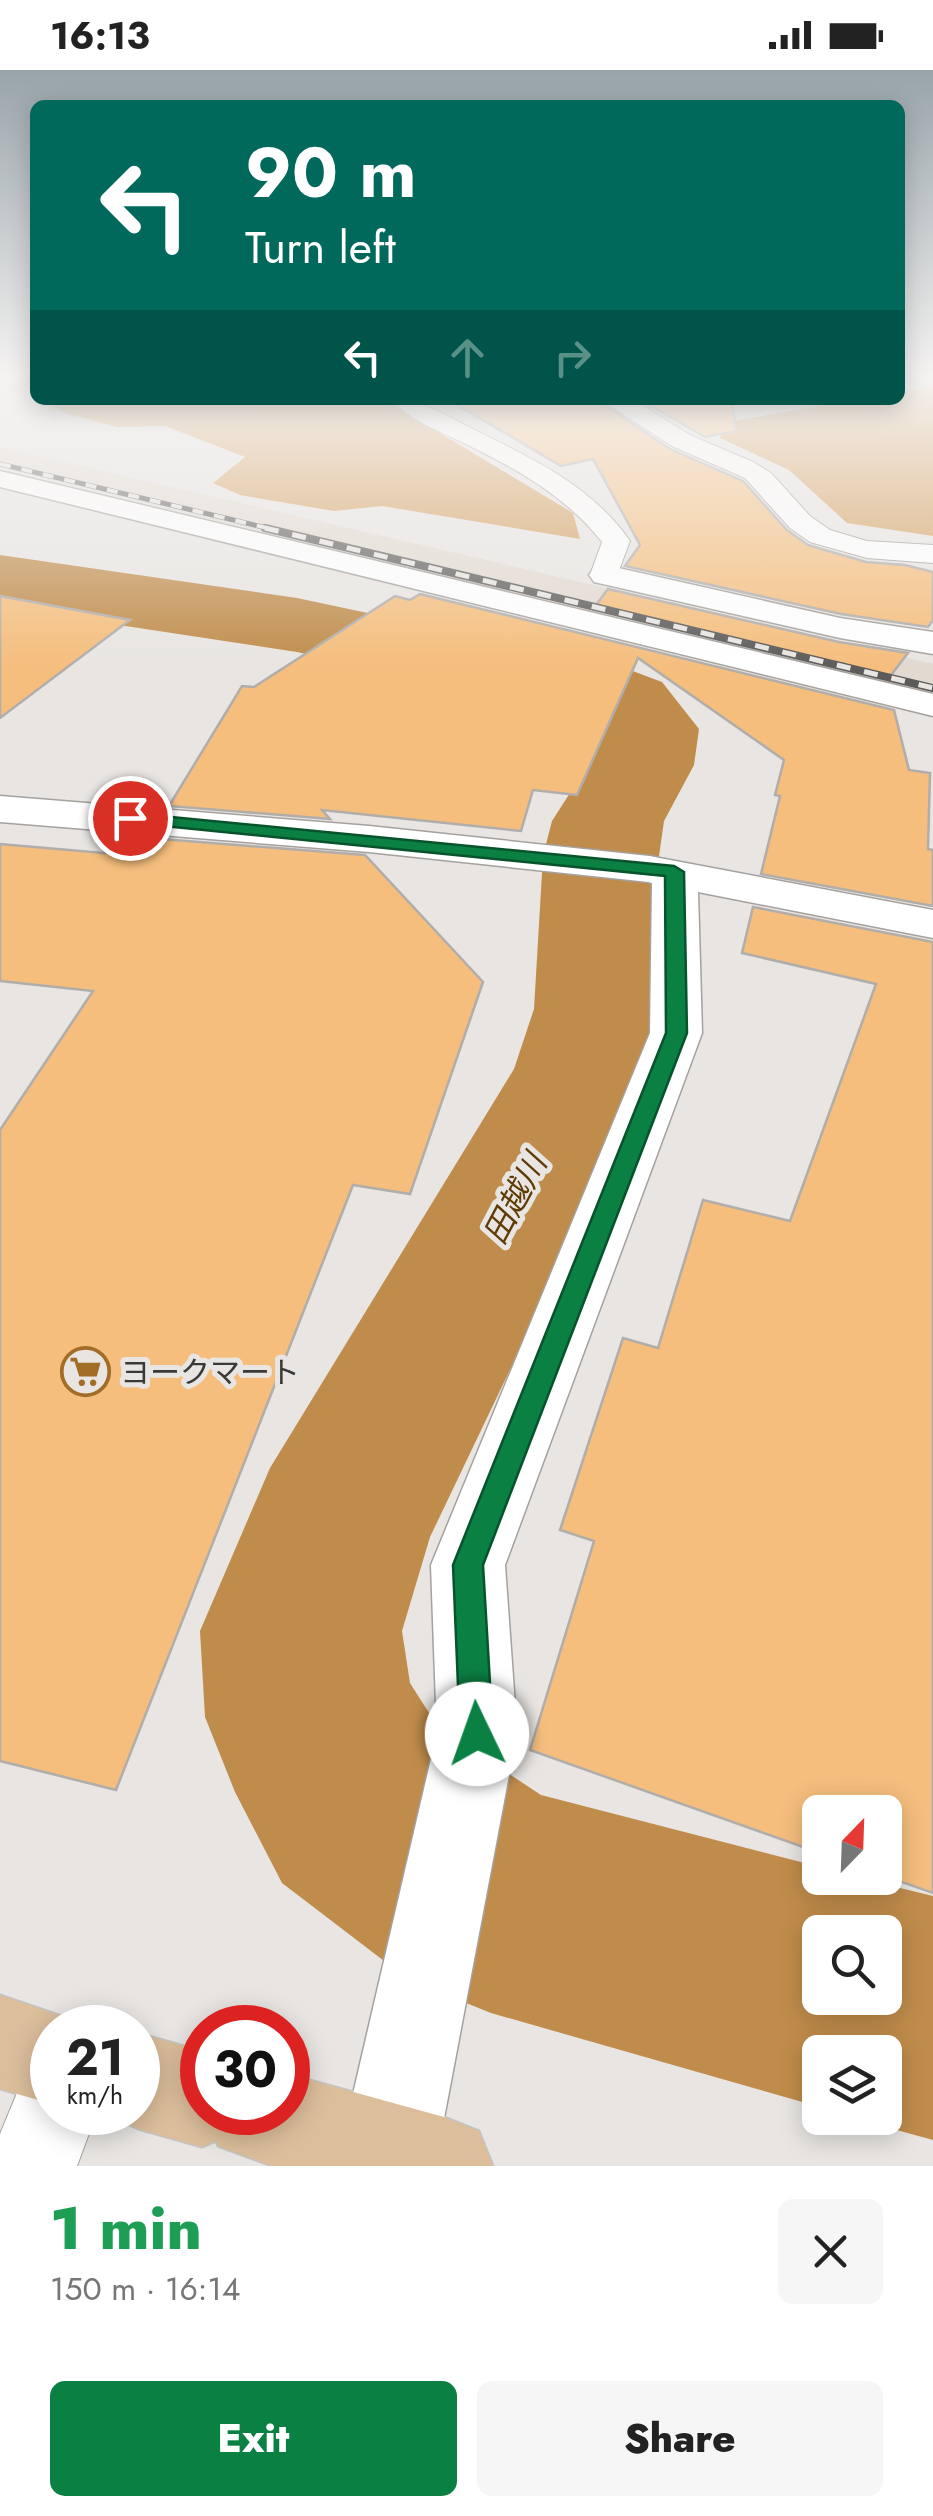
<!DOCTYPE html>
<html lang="en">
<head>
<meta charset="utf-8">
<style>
  :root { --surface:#fff; --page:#f6f6f6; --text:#222; --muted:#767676; --accent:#0b8043 }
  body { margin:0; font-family:Jost,"Noto Sans JP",sans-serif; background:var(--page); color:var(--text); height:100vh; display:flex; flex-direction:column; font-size:38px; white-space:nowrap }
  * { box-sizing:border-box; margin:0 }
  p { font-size:32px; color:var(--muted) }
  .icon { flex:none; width:55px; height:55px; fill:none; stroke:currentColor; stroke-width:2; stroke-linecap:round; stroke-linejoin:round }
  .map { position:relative; height:2096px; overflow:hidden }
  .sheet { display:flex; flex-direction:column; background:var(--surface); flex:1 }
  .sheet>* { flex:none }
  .guide { position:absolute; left:30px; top:30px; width:875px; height:305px; border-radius:15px; box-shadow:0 5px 25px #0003; background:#00695c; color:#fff; overflow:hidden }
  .needle { width:65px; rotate:23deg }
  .fabs { position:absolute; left:802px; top:1725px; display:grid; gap:20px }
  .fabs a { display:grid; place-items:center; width:100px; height:100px; border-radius:15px; background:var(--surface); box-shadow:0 5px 25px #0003; font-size:50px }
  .speed { position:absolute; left:30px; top:1935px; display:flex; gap:20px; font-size:50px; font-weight:700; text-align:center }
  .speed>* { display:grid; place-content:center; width:130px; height:130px; border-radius:50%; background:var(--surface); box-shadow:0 5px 25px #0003; line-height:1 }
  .speed small { font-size:25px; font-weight:400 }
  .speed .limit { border:15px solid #d22; background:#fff; color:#111 }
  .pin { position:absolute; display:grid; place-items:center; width:85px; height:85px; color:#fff; margin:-42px; border:5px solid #fff; border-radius:50%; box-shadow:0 2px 10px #0007 }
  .me { position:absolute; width:110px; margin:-55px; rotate:357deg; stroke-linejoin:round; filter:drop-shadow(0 0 8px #0008) }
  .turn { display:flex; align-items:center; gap:35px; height:210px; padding:0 50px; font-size:45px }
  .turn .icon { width:130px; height:130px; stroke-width:2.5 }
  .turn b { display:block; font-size:70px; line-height:85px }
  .lanes { display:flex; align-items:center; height:95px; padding:0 50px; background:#0003; justify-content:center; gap:50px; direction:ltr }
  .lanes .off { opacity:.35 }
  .round { display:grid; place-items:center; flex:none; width:105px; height:105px; border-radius:15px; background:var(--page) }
  .head { display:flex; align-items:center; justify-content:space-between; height:170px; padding:0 50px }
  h1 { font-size:60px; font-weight:800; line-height:75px; color:#1e9e55 }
  .cta { display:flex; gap:20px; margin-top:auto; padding:20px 50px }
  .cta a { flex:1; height:115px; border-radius:15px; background:var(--accent); color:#fff; font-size:40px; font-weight:800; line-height:115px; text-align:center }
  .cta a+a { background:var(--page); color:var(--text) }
  .status { display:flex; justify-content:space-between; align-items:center; height:70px; padding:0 50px; background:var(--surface); direction:ltr }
  .status svg { height:28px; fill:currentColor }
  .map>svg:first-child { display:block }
  .built { fill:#e2dad1 }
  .forest { fill:#d5a05f }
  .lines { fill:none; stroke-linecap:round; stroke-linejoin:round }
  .river { fill:#c08c4b; fill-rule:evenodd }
  .building { fill:#f5be7d; stroke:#b0adaa; stroke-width:2.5 }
  .service-casing { stroke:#a4a19e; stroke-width:2 }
  .minor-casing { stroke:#a4a19e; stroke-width:3 }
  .tertiary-casing { stroke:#a4a19e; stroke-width:3 }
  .primary-casing { stroke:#c4c4c3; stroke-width:3 }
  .service { fill:#fff; fill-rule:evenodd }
  .minor { fill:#fff; fill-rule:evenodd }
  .tertiary { fill:#fff; fill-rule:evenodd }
  .primary { fill:#dcbe9b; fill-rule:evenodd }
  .rail-far1-casing { stroke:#5c5b59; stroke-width:5 }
  .rail-casing { stroke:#5c5b59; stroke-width:8 }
  .rail-far1 { stroke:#e8e5e2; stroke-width:4; stroke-dasharray:11; stroke-linecap:butt }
  .rail { stroke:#e8e5e2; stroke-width:5; stroke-dasharray:14; stroke-linecap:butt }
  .route { fill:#0b8043; stroke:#07532c; stroke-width:2.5 }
  .labels { text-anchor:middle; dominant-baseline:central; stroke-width:10; stroke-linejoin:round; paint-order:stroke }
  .poi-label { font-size:30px; fill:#3a3937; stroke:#e8e5e2; text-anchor:start }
  .water-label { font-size:32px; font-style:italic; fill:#5f3b06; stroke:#e8e5e2 }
</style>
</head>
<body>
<div class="status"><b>16:13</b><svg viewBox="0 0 49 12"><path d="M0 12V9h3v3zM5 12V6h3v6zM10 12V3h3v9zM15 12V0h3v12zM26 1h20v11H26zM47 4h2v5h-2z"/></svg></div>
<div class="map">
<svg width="933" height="2096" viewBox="0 0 933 2096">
  <rect width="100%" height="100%" fill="#e8e5e2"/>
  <path class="built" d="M0 377 933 594V625L0 398Z"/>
  <path class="forest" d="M933 316V466L847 453 789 400 720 368 728 352 853 330H900V322Z
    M45 330H385L573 443 580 469 382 436 334 441 240 425 213 413 245 387 165 356 117 357 65 343Z"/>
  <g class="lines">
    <path class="river" d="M0 485 297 528 622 597 662 612 699 659 694 695 664 751 659 786 666 939 654 999 430 1467 402 1561 410 1613 438 1657 541 1725 820 1797V1808H859L933 1826V2070L853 2048H885V1982H820V2037L491 1943 409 1910 282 1813 235 1722 205 1647 200 1561 270 1398 514 999 534 939 543 786 552 751 588 695 597 660 592 654 558 641 297 582 0 537ZM820 1862H885V1928H820Z"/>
  </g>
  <path class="building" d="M449 330H597L670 379 743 411 787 460 808 475 866 492 905 495 933 502V550L928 557 841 544 625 496 640 475 593 389 561 396Z
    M641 330H732L736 361 705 367Z
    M608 519 839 572 908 583 888 609 593 539Z
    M420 524 894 640 909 700 930 703 928 779 933 780V836L761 804 780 726 775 725 784 690 638 588 577 725 533 720 521 761 322 740 330 749 169 736 242 616 254 617 395 526 410 530Z
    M0 526 130 550 0 648Z
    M149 768 365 785 483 912 410 1124 353 1115 116 1720 0 1691V1060L93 921 0 911V774L138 786Z
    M753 837 933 872V1823L885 1806V1742H820V1783L530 1680 594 1471 560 1460 623 1268 658 1278 703 1130 790 1151 876 914 742 883Z"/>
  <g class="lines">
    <defs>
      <path id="service" d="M392 330C423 330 443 344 471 358 531 388 591 415 630 471L615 511H595L590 505 602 472C565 425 516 399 464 373 441 362 409 350 392 330Z
        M601 330H634L690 365 753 392 771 403 810 446 830 460 867 471 933 475V493L867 488 810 472 790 458 745 408 672 376Z
        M52 1998V2042H97L77 2096H0V2064L22 2011Z"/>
      <path id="minor" d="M0 401 933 624V646L0 417Z
        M605 495 840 548 933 562V584L840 568 594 512 589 505 594 498Z
        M649 786 933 840V868L698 822 702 963 505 1495 517 1663 438 2080 431 2096H347L340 2080 437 1663 431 1495 650 963 652 813 633 808 627 799 633 790Z"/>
      <path id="tertiary" d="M0 726 369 756 649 786 665 790 671 799 665 808 649 812 369 782 0 752Z"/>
      <path id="primary" d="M0 1925 85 1954 87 1958H52V2034L0 2019Z
        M138 1963 202 1981V2042H288V2004L444 2047 479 2061 493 2096H272L218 2076 216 2071 202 2077 138 2059 103 2042H138Z"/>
    </defs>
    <use href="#service" class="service-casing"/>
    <use href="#minor" class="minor-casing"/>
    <use href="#tertiary" class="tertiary-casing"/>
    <use href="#primary" class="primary-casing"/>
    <use href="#service" class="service"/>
    <use href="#minor" class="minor"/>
    <use href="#tertiary" class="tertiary"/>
    <use href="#primary" class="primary"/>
    <defs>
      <path id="rail-far1" d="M0 394 275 460"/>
      <path id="rail" d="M265 458 933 618"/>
    </defs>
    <use href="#rail-far1" class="rail-far1-casing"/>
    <use href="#rail" class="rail-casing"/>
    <use href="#rail-far1" class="rail-far1"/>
    <use href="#rail" class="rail"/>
  </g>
  <linearGradient id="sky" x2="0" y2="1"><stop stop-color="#98a4a9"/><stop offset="0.51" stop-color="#f5f3f2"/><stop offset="1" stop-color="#f5f3f2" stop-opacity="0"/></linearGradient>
  <rect width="933" height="599" fill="url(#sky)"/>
  <path class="route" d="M130 743 674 796 684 802 687 963 483 1495 493 1664 489 1675 477 1680 465 1675 460 1664 453 1495 666 963 665 806 124 752 121 748Z"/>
  <defs>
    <symbol id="supermarket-ring" viewBox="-11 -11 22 22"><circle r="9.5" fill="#e8e5e2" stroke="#a26d26" stroke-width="1.5"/><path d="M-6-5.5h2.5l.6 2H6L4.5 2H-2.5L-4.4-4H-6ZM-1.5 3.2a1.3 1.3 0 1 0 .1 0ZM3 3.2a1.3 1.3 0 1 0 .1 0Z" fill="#a26d26"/></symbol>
  </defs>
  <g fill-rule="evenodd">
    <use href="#supermarket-ring" x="58" y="1274" width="55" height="55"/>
  </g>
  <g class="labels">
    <g class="poi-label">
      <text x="120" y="1302">ヨークマート</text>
    </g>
    <g class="water-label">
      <text transform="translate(515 1129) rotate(-62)">田越川</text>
    </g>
  </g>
</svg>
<div class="fabs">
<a><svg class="needle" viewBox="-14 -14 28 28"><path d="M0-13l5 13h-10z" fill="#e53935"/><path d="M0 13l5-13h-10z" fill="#767676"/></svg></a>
<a><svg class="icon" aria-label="search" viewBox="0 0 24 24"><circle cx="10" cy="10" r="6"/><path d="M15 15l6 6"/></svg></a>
<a><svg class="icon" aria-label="layers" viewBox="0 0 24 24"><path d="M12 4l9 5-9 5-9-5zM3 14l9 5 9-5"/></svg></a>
</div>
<div class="speed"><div>21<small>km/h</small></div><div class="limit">30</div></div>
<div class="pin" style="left:130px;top:748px;background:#d93025"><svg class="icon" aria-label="arrive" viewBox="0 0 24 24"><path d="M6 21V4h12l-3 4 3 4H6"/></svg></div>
<svg class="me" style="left:477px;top:1664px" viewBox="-20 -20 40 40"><circle r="19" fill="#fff"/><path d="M0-13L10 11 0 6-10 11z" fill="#0b8043"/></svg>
<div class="guide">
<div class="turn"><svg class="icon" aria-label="left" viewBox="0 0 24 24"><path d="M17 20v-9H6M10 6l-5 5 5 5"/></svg><div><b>90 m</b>Turn left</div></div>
<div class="lanes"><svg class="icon" aria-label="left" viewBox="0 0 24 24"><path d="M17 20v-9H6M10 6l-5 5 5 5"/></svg><svg class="icon off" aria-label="ahead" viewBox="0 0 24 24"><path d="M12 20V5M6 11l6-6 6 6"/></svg><svg class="icon off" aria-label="right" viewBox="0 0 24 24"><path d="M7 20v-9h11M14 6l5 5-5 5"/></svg></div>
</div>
</div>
<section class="sheet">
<div class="head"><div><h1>1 min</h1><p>150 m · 16:14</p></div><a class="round"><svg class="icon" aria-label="close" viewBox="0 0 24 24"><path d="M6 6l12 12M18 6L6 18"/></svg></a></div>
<div class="cta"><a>Exit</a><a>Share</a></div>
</section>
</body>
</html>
